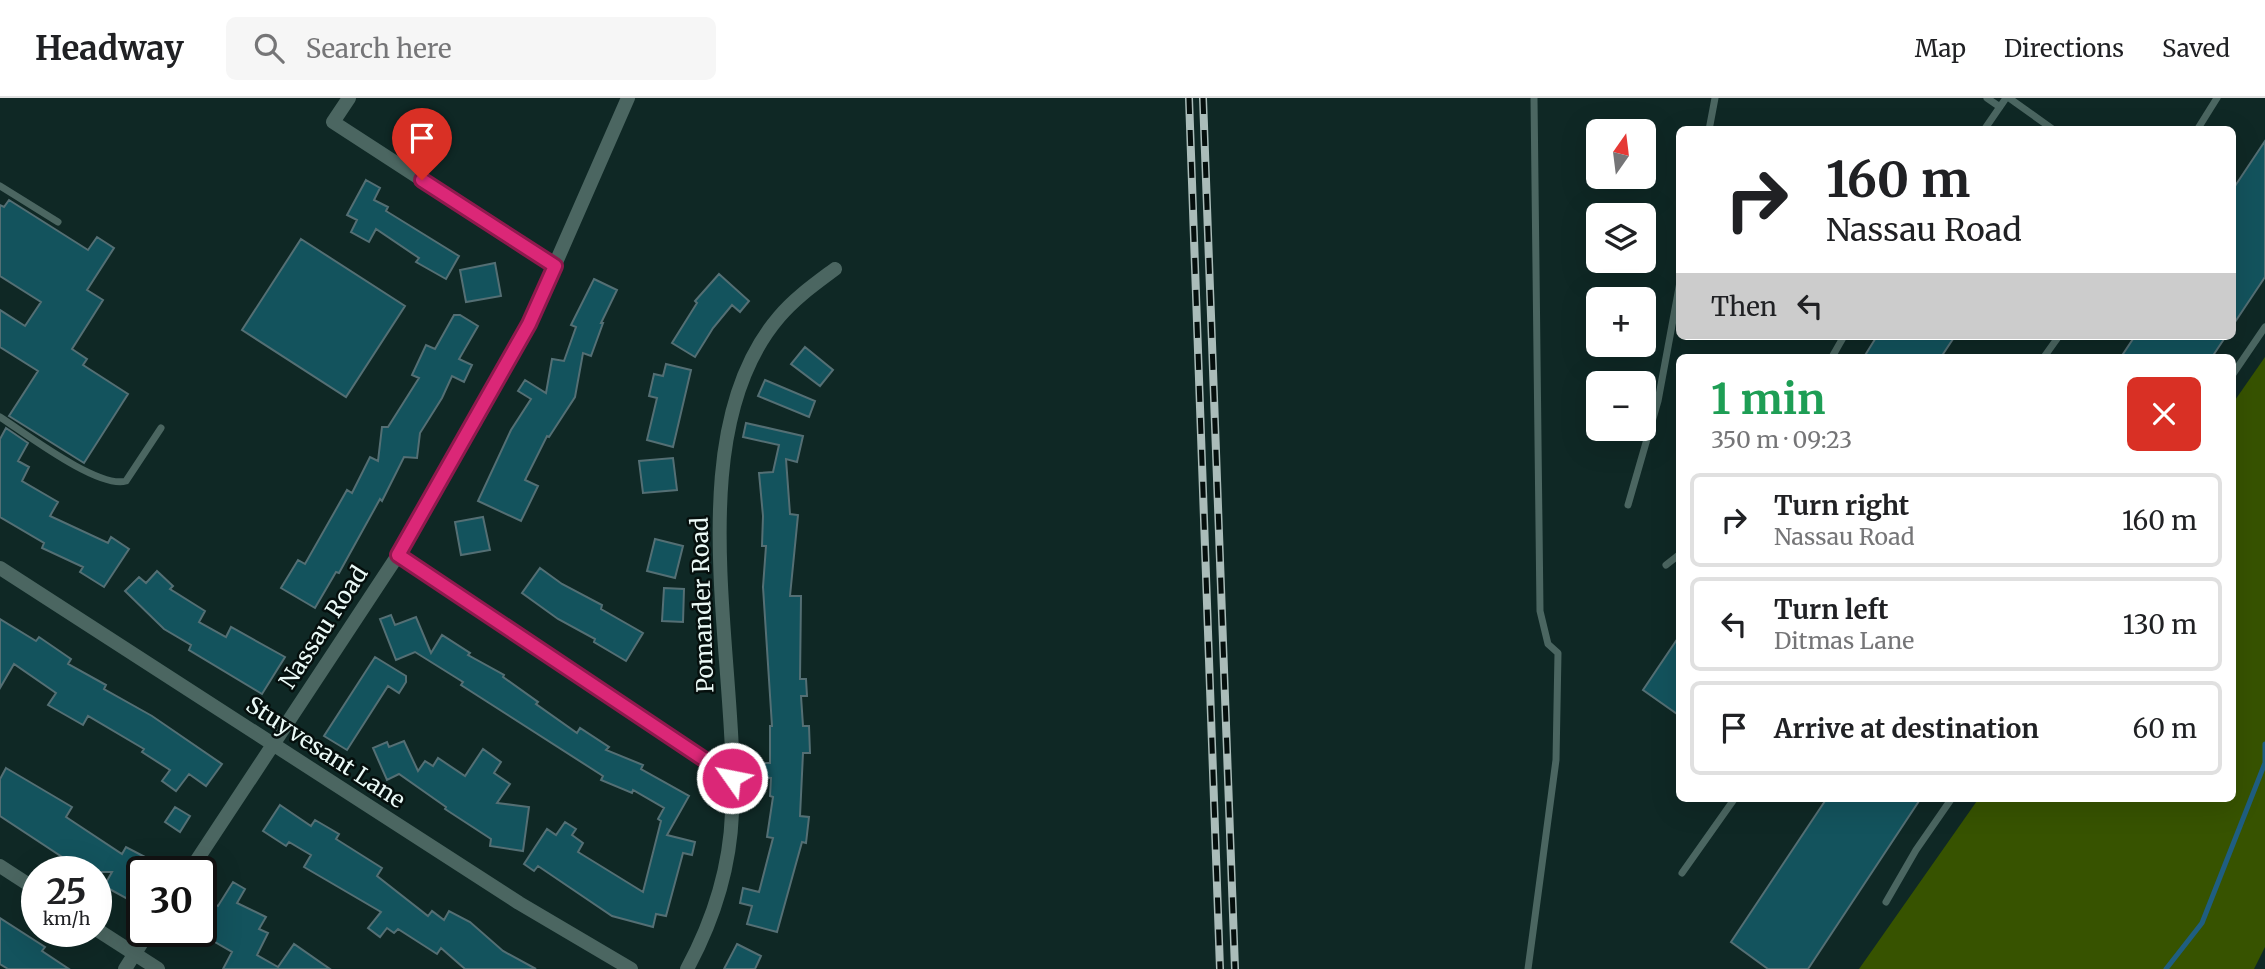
<!DOCTYPE html>
<html lang="en">
<head>
<meta charset="utf-8">
<style>
  :root { --surface:#fff; --page:#f6f6f6; --text:#202124; --muted:#757577; --line:#e0e0e0 }
  body { margin:0; font-family:Merriweather,serif; background:var(--page); color:var(--text); height:100vh; display:flex; flex-direction:column; font-size:26px; white-space:nowrap }
  * { box-sizing:border-box; margin:0 }
  p { font-size:23px; color:var(--muted) }
  .icon { flex:none; width:38px; height:38px; fill:none; stroke:currentColor; stroke-width:2; stroke-linecap:round; stroke-linejoin:round }
  .map { position:relative; flex:1; overflow:hidden }
  .panel { position:absolute; left:1676px; top:256px; width:560px; height:448px; display:flex; flex-direction:column; background:var(--surface); border-radius:10px; box-shadow:0 7px 28px #0002 }
  .panel>* { flex:none }
  .guide { position:absolute; left:1676px; top:28px; width:560px; height:214px; border-radius:10px; box-shadow:0 7px 28px #0002; background:#fff; color:var(--text); overflow:hidden }
  .needle { width:46px; rotate:14deg }
  .fabs { position:absolute; left:1586px; top:21px; display:grid; gap:14px }
  .fabs a { display:grid; place-items:center; width:70px; height:70px; border-radius:10px; background:var(--surface); box-shadow:0 7px 28px #0002; font-size:35px }
  .speed { position:absolute; left:21px; top:758px; display:flex; gap:14px; font-size:35px; font-weight:700; text-align:center }
  .speed>* { display:grid; place-content:center; width:91px; height:91px; border-radius:50%; background:var(--surface); box-shadow:0 7px 28px #0002; line-height:1 }
  .speed small { font-size:18px; font-weight:400 }
  .speed .limit { border:4px solid #111; border-radius:10px; background:#fff; color:#111 }
  .pin { position:absolute; display:grid; place-items:center; width:60px; height:60px; color:#fff; margin:-72px -30px; border-radius:50% 50% 50% 0; rotate:-45deg; box-shadow:0 0 7px #0007 }
  .pin .icon { rotate:45deg }
  .me { position:absolute; width:77px; margin:-38px; rotate:303deg; stroke-linejoin:round; filter:drop-shadow(0 0 5px #0008) }
  .turn { display:flex; align-items:center; gap:24px; height:147px; padding:0 35px; font-size:32px }
  .turn .icon { width:91px; height:91px; stroke-width:2.5 }
  .turn b { display:block; font-size:49px; line-height:60px }
  .then { display:flex; align-items:center; height:66px; padding:0 35px; background:#0003; gap:14px; font-size:26px }
  .round { display:grid; place-items:center; flex:none; width:74px; height:74px; border-radius:10px; background:var(--page) }
  .headline { display:flex; align-items:center; justify-content:space-between; height:119px; padding:0 35px }
  h1 { font-size:42px; font-weight:700; line-height:52px; color:#1e9e55 }
  ul { padding:0; list-style:none }
  li { display:flex; align-items:center; gap:21px; height:94px; margin:0 14px 10px; padding:0 21px; border:4px solid var(--line); border-radius:10px }
  li div { flex:1 }
  li b { display:block; font-size:26px }
  li em { font-style:normal }
  header { display:flex; align-items:center; gap:42px; box-sizing:border-box; height:98px; padding:0 35px; background:var(--surface); border-bottom:2px solid var(--line) }
  header strong { font-size:33px }
  nav { display:flex; gap:38px; margin-inline-start:auto; font-size:24px }
  .search { width:490px; height:63px; background:var(--page); display:flex; align-items:center; gap:18px; box-sizing:border-box; padding:0 24px; border-radius:10px; color:var(--muted); font-size:26px }
  .map>svg:first-child { display:block }
  .forest { fill:#375300 }
  .lines { fill:none; stroke-linecap:round; stroke-linejoin:round }
  .stream { stroke:#1f5e81; stroke-width:5 }
  .building { fill:#13535d; stroke:#546f74; stroke-width:2 }
  .lane { stroke:#4b6661; stroke-width:7 }
  .street { stroke:#4b6661; stroke-width:14 }
  .rail-casing { stroke:#aabcb9; stroke-width:8 }
  .rail { stroke:#050f0d; stroke-width:5; stroke-dasharray:16; stroke-linecap:butt }
  .route-casing { stroke:#8e194d; stroke-width:18 }
  .route { stroke:#db2777; stroke-width:12 }
  .labels { text-anchor:middle; dominant-baseline:central; stroke-width:5; stroke-linejoin:round; paint-order:stroke }
  .street-label { font-size:23px; fill:#eaf9f6; stroke:#050f0d }
</style>
</head>
<body>
<header>
<strong>Headway</strong>
<div class="search"><svg class="icon" aria-label="search" viewBox="0 0 24 24"><circle cx="10" cy="10" r="6"/><path d="M15 15l6 6"/></svg>Search here</div>
<nav><a>Map</a><a>Directions</a><a>Saved</a></nav>
</header>
<div class="map">
<svg width="2265" height="871" viewBox="0 0 2265 871">
  <rect width="100%" height="100%" fill="#0f2825"/>
  <path class="forest" d="M2265 259V849L2254 871H1859L1979 700H2233V305Z"/>
  <g class="lines">
    <path class="stream" d="M2166 871 2202 825 2265 665V646"/>
  </g>
  <path class="building" d="M2265 43V179L2233 227V91Z
    M366 82 380 90 374 102 388 109 386 113 459 158 446 181 416 164 419 160 376 131 369 144 351 134 357 122 347 117Z
    M9 102 88 152 97 139 114 150 87 192 103 202 72 251 87 261 83 267 128 296 84 365 9 318 38 273 0 249V212L25 228 41 204 0 178V107L4 109Z
    M301 141 405 208 346 299 242 232Z
    M495 165 501 198 466 204 460 172Z
    M719 176 749 203 740 214 732 207 713 230 695 259 672 245 697 205 695 203Z
    M594 181 617 192 601 225H603L591 258 583 255 575 299 549 339 547 338 525 382 538 388 521 423 478 403 511 332 531 301 518 293 525 282 546 295 552 261 564 263 576 229 571 227Z
    M454 217H460L478 228 459 261 472 267 464 284 452 278 442 300 420 335 417 360 404 359 382 403 380 401 339 475 336 474 315 510 281 490 298 462 305 466 347 392 352 395 370 359 378 363 382 329H388L419 280 412 277 426 247 435 251Z
    M1877 238H1955L1941 259H1864Z
    M2135 238H2226L2212 259H2121Z
    M805 249 833 272 820 288 791 266Z
    M666 266 691 272 673 349 647 342 657 300 649 298 654 276 663 278Z
    M765 282 815 303 809 319 758 298Z
    M746 325 803 338 797 364 786 361 790 416 798 417 790 498H801L800 581H806L807 598H801L803 628H809L810 655H803L800 718 809 719 806 745 802 744 777 834 747 826 752 808 740 805 743 790 759 794 773 740 767 739 773 699 770 698 771 680 759 679 760 665H770V628H772L763 489 766 448H762L763 418 759 375 773 374 779 347 743 339Z
    M6 330 28 345 18 363 29 369 22 383 58 404 50 418 108 445 111 439 129 451 104 489 80 474 83 469 42 450 44 445 0 419V341Z
    M673 360 677 392 643 395 639 363Z
    M483 419 490 452 461 457 455 424Z
    M655 441 683 448 675 480 647 473Z
    M540 470 562 486 602 507 601 511 643 535 626 563 594 544 595 541 558 521 522 495Z
    M157 473 173 488 170 491 205 513 199 524 226 539 231 529 285 559 262 596 189 552 191 547 164 531 125 493 139 479 146 485Z
    M664 490 684 491 683 524 662 523Z
    M391 517 395 527 416 519 431 555 442 537 470 555 468 557 504 577 503 579 538 604 536 606 577 635 580 630 609 649 606 652 643 667 641 671 689 698 667 737 695 744 692 757 683 755 666 818 656 816 653 829 612 818 538 768 534 773 524 766 547 731 556 737 565 724 576 731 572 737 583 745 578 754 643 794 661 723 658 721 664 710 633 692 632 695 601 682 603 678 461 587 463 584 415 554 396 562 380 521Z
    M0 521 36 543 39 539 71 561 68 566 106 587 104 591 152 618 222 666 206 688 189 676 176 693 162 683 170 672 142 654 144 651 88 618 83 627 48 607 56 595 14 566 0 590Z
    M1680 537V618L1643 592Z
    M375 559 406 578V584L399 595 388 588 347 652 324 638Z
    M404 643 418 673 425 663 433 668 438 660 465 678 483 651 501 664 494 675 510 686 497 705 529 709 523 753 490 748 491 741 445 711 446 709 399 676 387 682 373 650 387 644 389 649Z
    M6 670 72 709 66 719 122 756 126 749 145 759 135 776 142 780V788L133 804 104 788 112 774H85L0 718V681Z
    M1827 700H1921L1808 871H1768L1731 844Z
    M280 707 311 728 315 722 339 736 336 741 382 770 377 778 428 818 432 813 444 822 449 813 470 824 503 853 536 871H465L441 850 437 856 398 831 394 835 387 830 380 839 368 830 381 814 304 769 311 757 289 744 286 748 263 733Z
    M175 709 190 718 180 734 165 724Z
    M233 784 245 791 237 805 266 819 259 831 268 835 257 857 278 869 294 846 330 871H223L232 854 201 836V817L209 803 218 808Z
    M0 820 45 849 42 853 69 871H8L0 866Z
    M737 846 761 858 755 871H724Z"/>
  <g class="lines">
    <path class="lane" d="M1987 0 2000 9
      M2009 0 2054 32
      M1709 32 1715 0
      M1984 32 2006 0
      M2197 32 2217 0
      M0 88 58 124
      M1832 259 1844 238
      M2044 259 2059 238
      M2233 276 2265 229
      M0 319C25 335 98 391 126 383L161 330
      M1628 407 1658 303 1680 184
      M1666 467 1680 456
      M1682 775 1735 700
      M1886 804 1916 752 1952 700
      M1528 871 1556 662 1558 555 1548 546 1540 513 1534 0"/>
    <path class="street" d="M349 0 333 24 555 168
      M398 457 732 680
      M0 470 519 805 631 871
      M0 768 37 792
      M189 774 398 457 482 312 529 226 628 0
      M96 831 158 871
      M125 871 149 833
      M687 871C713 823 730 769 732 715 740 568 676 339 779 219 795 200 815 186 835 171"/>
    <defs>
      <path id="rail" d="M1189 0 1220 871
        M1203 0 1235 871"/>
    </defs>
    <use href="#rail" class="rail-casing"/>
    <use href="#rail" class="rail"/>
  </g>
  <g class="lines">
    <defs>
      <path id="route" d="M422 82 555 168 529 226 398 457 732 680"/>
    </defs>
    <use href="#route" class="route-casing"/>
    <use href="#route" class="route"/>
  </g>
  <g class="labels">
    <g class="street-label">
      <text transform="translate(702 507) rotate(-92)">Pomander Road</text>
      <text transform="translate(323 529) rotate(-57)">Nassau Road</text>
      <text transform="translate(326 654) rotate(33)">Stuyvesant Lane</text>
    </g>
  </g>
</svg>
<div class="fabs">
<a><svg class="needle" viewBox="-14 -14 28 28"><path d="M0-13l5 13h-10z" fill="#e53935"/><path d="M0 13l5-13h-10z" fill="#757577"/></svg></a>
<a><svg class="icon" aria-label="layers" viewBox="0 0 24 24"><path d="M12 4l9 5-9 5-9-5zM3 14l9 5 9-5"/></svg></a>
<a>+</a>
<a>−</a>
</div>
<div class="speed"><div>25<small>km/h</small></div><div class="limit">30</div></div>
<div class="pin" style="left:422px;top:82px;background:#d93025"><svg class="icon" aria-label="arrive" viewBox="0 0 24 24"><path d="M6 21V4h12l-3 4 3 4H6"/></svg></div>
<svg class="me" style="left:732px;top:680px" viewBox="-20 -20 40 40"><circle r="17" fill="#db2777" stroke="#fff" stroke-width="3"/><path d="M0-11L8 9 0 5-8 9z" fill="#fff"/></svg>
<div class="guide">
<div class="turn"><svg class="icon" aria-label="right" viewBox="0 0 24 24"><path d="M7 20v-9h11M14 6l5 5-5 5"/></svg><div><b>160 m</b>Nassau Road</div></div>
<div class="then">Then<svg class="icon" aria-label="left" viewBox="0 0 24 24"><path d="M17 20v-9H6M10 6l-5 5 5 5"/></svg></div>
</div>
<section class="panel">
<div class="headline"><div><h1>1 min</h1><p>350 m · 09:23</p></div><a class="round" style="background:#d93025;color:#fff"><svg class="icon" aria-label="close" viewBox="0 0 24 24"><path d="M6 6l12 12M18 6L6 18"/></svg></a></div>
<ul>
<li><svg class="icon" aria-label="right" viewBox="0 0 24 24"><path d="M7 20v-9h11M14 6l5 5-5 5"/></svg><div><b>Turn right</b><p>Nassau Road</p></div><em>160 m</em></li>
<li><svg class="icon" aria-label="left" viewBox="0 0 24 24"><path d="M17 20v-9H6M10 6l-5 5 5 5"/></svg><div><b>Turn left</b><p>Ditmas Lane</p></div><em>130 m</em></li>
<li><svg class="icon" aria-label="arrive" viewBox="0 0 24 24"><path d="M6 21V4h12l-3 4 3 4H6"/></svg><div><b>Arrive at destination</b></div><em>60 m</em></li>
</ul>
</section>
</div>
</body>
</html>
